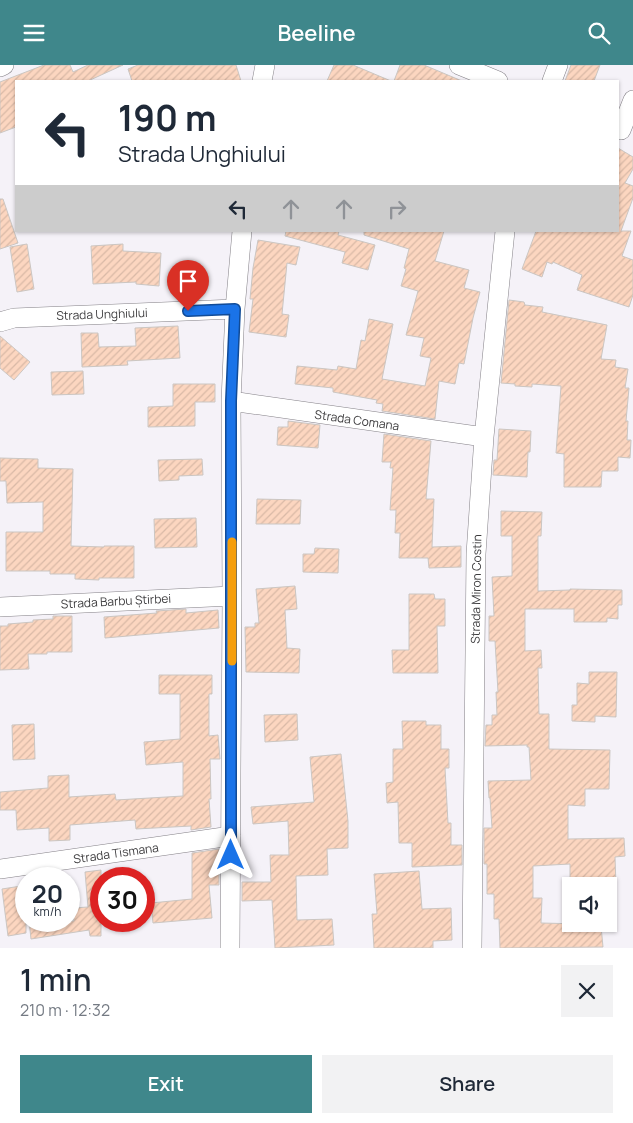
<!DOCTYPE html>
<html lang="en">
<head>
<meta charset="utf-8">
<style>
  :root { --surface:#fff; --page:#f2f2f3; --text:#1f2937; --muted:#747a83; --accent:#3f878b }
  body { margin:0; font-family:Manrope,sans-serif; background:var(--page); color:var(--text); height:100vh; display:flex; flex-direction:column; font-size:19px; white-space:nowrap }
  * { box-sizing:border-box; margin:0 }
  p { font-size:16px; color:var(--muted) }
  .icon { flex:none; width:28px; height:28px; fill:none; stroke:currentColor; stroke-width:2; stroke-linecap:round; stroke-linejoin:round }
  .map { position:relative; height:883px; overflow:hidden }
  .sheet { display:flex; flex-direction:column; background:var(--surface); flex:1 }
  .sheet>* { flex:none }
  .guide { position:absolute; left:15px; top:15px; width:604px; height:152px; border-radius:0px; box-shadow:0 1px 4px #0004; background:#fff; color:var(--text); overflow:hidden }
  .controls { position:absolute; left:562px; top:812px; display:grid; gap:10px }
  .controls a { display:grid; place-items:center; width:55px; height:55px; border-radius:0px; background:var(--surface); box-shadow:0 1px 4px #0004; font-size:25px }
  .speed { position:absolute; left:15px; top:802px; display:flex; gap:10px; font-size:25px; font-weight:700; text-align:center }
  .speed>* { display:grid; place-content:center; width:65px; height:65px; border-radius:50%; background:var(--surface); box-shadow:0 1px 4px #0004; line-height:1 }
  .speed small { font-size:12px; font-weight:400 }
  .speed .limit { border:8px solid #d22; background:#fff; color:#111 }
  .pin { position:absolute; display:grid; place-items:center; width:42px; height:42px; color:#fff; margin:-51px -21px; border-radius:50% 50% 50% 0; rotate:-45deg; box-shadow:0 0 5px #0007 }
  .pin .icon { rotate:45deg }
  .me { position:absolute; width:55px; margin:-28px; rotate:0deg; stroke-linejoin:round; filter:drop-shadow(0 0 4px #0008) }
  .turn { display:flex; align-items:center; gap:18px; height:105px; padding:0 20px; font-size:22px }
  .turn .icon { width:65px; height:65px; stroke-width:2.5 }
  .turn b { display:block; font-size:35px; line-height:42px }
  .lanes { display:flex; align-items:center; height:48px; padding:0 20px; background:#0003; justify-content:center; gap:25px; direction:ltr }
  .lanes .off { opacity:.35 }
  .round { display:grid; place-items:center; flex:none; width:52px; height:52px; border-radius:0px; background:var(--page) }
  .overview { display:flex; align-items:center; justify-content:space-between; height:85px; padding:0 20px }
  h1 { font-size:30px; font-weight:600; line-height:38px }
  .button { display:flex; gap:10px; margin-top:auto; padding:10px 20px }
  .button a { flex:1; height:58px; border-radius:0px; background:var(--accent); color:#fff; font-size:20px; font-weight:600; line-height:58px; text-align:center }
  .button a+a { background:var(--page); color:var(--text) }
  header { display:flex; justify-content:space-between; align-items:center; height:65px; padding:0 20px; background:var(--accent); color:#fff; font-size:22px; font-weight:600 }
  .map>svg:first-child { display:block }
  .building { fill:url(#building-hatch); stroke:#cbc6c2 }
  .lines { fill:none; stroke-linecap:round; stroke-linejoin:round }
  .minor-casing { stroke:#848187; stroke-width:20 }
  .minor { stroke:#fff; stroke-width:19 }
  .route-casing { stroke:#114b97; stroke-width:12 }
  .route { stroke:#1a73e8; stroke-width:9 }
  .slow { stroke:#f59e0b; stroke-width:9 }
  .labels { text-anchor:middle; dominant-baseline:central; stroke-width:4.5; stroke-linejoin:round; paint-order:stroke }
  .street-label { font-size:12px; fill:#3d3c3e; stroke:#fff }
</style>
</head>
<body>
<header><svg class="icon" aria-label="menu" viewBox="0 0 24 24"><path d="M4 6h16M4 12h16M4 18h16"/></svg>Beeline<svg class="icon" aria-label="search" viewBox="0 0 24 24"><circle cx="10" cy="10" r="6"/><path d="M15 15l6 6"/></svg></header>
<div class="map">
<svg width="633" height="883" viewBox="0 0 633 883">
  <defs>
    <pattern id="building-hatch" width="6" height="6" patternUnits="userSpaceOnUse" patternTransform="scale(1.25)"><rect width="6" height="6" fill="#fcd6c0"/><path d="M-1 1l2-2M0 6l6-6M5 7l2-2" fill="none" stroke="#d9b9a6"/></pattern>
  </defs>
  <rect width="100%" height="100%" fill="#f5f2f8"/>
  <path class="building" d="M44 0H70L73 7 88 0H123L88 16H16V62L0 68V17Z
    M138 0H236L241 16H132L128 4Z
    M334 0H353L391 16H327Z
    M400 0H424L462 16H394Z
    M571 0H600L594 16H565Z
    M618 83 633 92V104L625 118 633 121V133L621 166H631L622 191 633 195V230L629 242 577 225 582 210 553 197 552 199 547 197 542 212 522 204 536 166H618Z
    M0 134H3L18 178 0 184Z
    M286 166H339L338 170 375 180 368 205 342 198 345 187 285 171Z
    M364 166H444L435 196 469 205 464 223 480 227 473 253 464 299 459 298 455 319 439 316 435 354 382 346 383 339 376 338 377 335 333 327V323L295 319 297 301 337 305 338 301 356 304 361 275 365 276 369 254 393 259 382 314 425 321 431 293 420 291 424 273 406 270 418 226 401 221 406 204 404 203 409 184 364 170Z
    M258 175 300 182 296 200 287 198 282 249 289 250 286 272 249 267 253 234H250L253 203Z
    M27 179 34 224 17 227 10 182Z
    M123 179V186L161 188 159 221 136 219V217L93 219 91 181Z
    M509 235 524 237 525 240 543 242 542 247 607 260 601 294 616 295 615 302 628 304 625 323H629L626 356H628L627 375H631L630 393 618 392V406H602L601 422H564V389L556 388 561 321 532 319V322L515 321V319L501 318Z
    M178 261 180 293 127 296 128 300 82 302 81 268H98L99 282 136 281 135 263Z
    M0 271 30 297 14 315 0 303Z
    M83 306 84 329 52 330 51 307Z
    M173 319H215V337H195V361L148 362V342L173 341Z
    M288 356 320 360 318 383 277 380 278 362H288Z
    M499 364 531 366 530 387H528L527 412 493 410 494 395H497Z
    M384 369 431 376 426 434H434L432 482 461 481V502L429 503 428 493H399L400 468H395L396 445H390L393 403H390L391 397H382Z
    M0 393 38 394V403L73 404 71 481 104 482V481H134V513H99V515L75 514V509H50V506H6V467H43V437L7 438 6 416H0Z
    M202 394 203 410 179 411V415L159 416 158 395Z
    M257 434 301 435 300 459H256Z
    M501 446 542 447 541 471H538V526L570 525V524L622 525V540H618V554L607 553V557H574V544H525V586L541 585 542 603H538L539 649H549V684L610 685 609 724H585V741L568 740V774L624 773 625 791 615 792 616 821H570V799L533 801V833H542L541 858 581 859 582 862 601 861 603 882 500 883 499 854H494V829H487V799H484V763H492L490 733H489L488 716 531 715 529 682H527V680L485 681 486 660H492V650H497L496 627H498L495 576H489V551H494L492 512 512 511V471H501Z
    M196 453 197 482 155 483 154 454Z
    M315 483 339 484 338 508 303 507V489H314Z
    M295 521 297 544 285 545 287 583 300 584 299 608 246 607 245 562H255V558H259L256 524Z
    M409 529H434L435 534H445V561H437L438 608H393L392 585H409Z
    M186 544V548L218 545 219 563 105 573 104 552 157 548 156 546Z
    M53 551H72V587H47V589H28L29 604 0 605V561H8V559L33 557V555L53 554Z
    M589 607H617L616 652 595 651V657L572 656V640H577V618L589 619Z
    M159 610H212V629H209V671L218 670 220 694H210L211 734H209L211 762 191 765V761L136 764 135 755 70 760V775L49 776V763L17 765 16 745H0V727L48 723V711L69 710V732L115 729 116 735 183 731V697L146 700 144 677 180 674V629H159Z
    M297 649 298 675 265 677 264 650Z
    M402 656H426V660H441V684H449V703H445L448 758H451V780H462V800L412 802V778H399L398 737 387 738 386 718 393 717V684H403Z
    M34 659 35 694 13 695 12 660Z
    M341 689 348 756V783L327 784 328 810 296 811 297 855 332 854 334 880 275 883 272 835 242 836V817H271L270 790H289L288 756 253 759 251 742 314 737 310 692Z
    M219 784V820H209L212 853 153 858 151 838 192 834V788Z
    M101 805V871H90L89 865 31 874 29 856H74L73 843 88 842 85 807Z
    M419 806 422 844 451 843 452 875 433 876V883H374L372 849H377L374 809Z
    M21 821 23 837H26V868L8 871 2 824Z"/>
  <g class="lines">
    <defs>
      <path id="minor" d="M459 0 498 16
        M0 2 4 0
        M262 16 265 0
        M552 16 558 0
        M621 65 633 35
        M0 257 14 253 235 244
        M231 336 484 372
        M0 542 232 531
        M0 804 231 771
        M230 883 232 531 231 336 235 244 242 166
        M472 883 476 489 484 372 505 166"/>
    </defs>
    <use href="#minor" class="minor-casing"/>
    <use href="#minor" class="minor"/>
  </g>
  <g class="lines">
    <defs>
      <path id="route" d="M188 246 235 244 231 336V790"/>
    </defs>
    <use href="#route" class="route-casing"/>
    <use href="#route" class="route"/>
    <path class="slow" d="M232 477V596"/>
  </g>
  <g class="labels">
    <g class="street-label">
      <text transform="translate(102 249) rotate(-2)">Strada Unghiului</text>
      <text transform="translate(357 355) rotate(8)">Strada Comana</text>
      <text transform="translate(476 524) rotate(-89)">Strada Miron Costin</text>
      <text transform="translate(116 536) rotate(-3)">Strada Barbu Știrbei</text>
      <text transform="translate(116 788) rotate(-8)">Strada Tismana</text>
    </g>
  </g>
</svg>
<div class="controls">
<a><svg class="icon" aria-label="sound" viewBox="0 0 24 24"><path d="M4 9h4l5-4v14l-5-4H4zM17 9q2 3 0 6"/></svg></a>
</div>
<div class="speed"><div>20<small>km/h</small></div><div class="limit">30</div></div>
<div class="pin" style="left:188px;top:246px;background:#d93025"><svg class="icon" aria-label="arrive" viewBox="0 0 24 24"><path d="M6 21V4h12l-3 4 3 4H6"/></svg></div>
<svg class="me" style="left:231px;top:790px" viewBox="-20 -20 40 40"><path d="M0-17L14 15 0 8-14 15z" fill="#1a73e8" stroke="#fff" stroke-width="4"/></svg>
<div class="guide">
<div class="turn"><svg class="icon" aria-label="left" viewBox="0 0 24 24"><path d="M17 20v-9H6M10 6l-5 5 5 5"/></svg><div><b>190 m</b>Strada Unghiului</div></div>
<div class="lanes"><svg class="icon" aria-label="left" viewBox="0 0 24 24"><path d="M17 20v-9H6M10 6l-5 5 5 5"/></svg><svg class="icon off" aria-label="ahead" viewBox="0 0 24 24"><path d="M12 20V5M6 11l6-6 6 6"/></svg><svg class="icon off" aria-label="ahead" viewBox="0 0 24 24"><path d="M12 20V5M6 11l6-6 6 6"/></svg><svg class="icon off" aria-label="right" viewBox="0 0 24 24"><path d="M7 20v-9h11M14 6l5 5-5 5"/></svg></div>
</div>
</div>
<section class="sheet">
<div class="overview"><div><h1>1 min</h1><p>210 m · 12:32</p></div><a class="round"><svg class="icon" aria-label="close" viewBox="0 0 24 24"><path d="M6 6l12 12M18 6L6 18"/></svg></a></div>
<div class="button"><a>Exit</a><a>Share</a></div>
</section>
</body>
</html>
